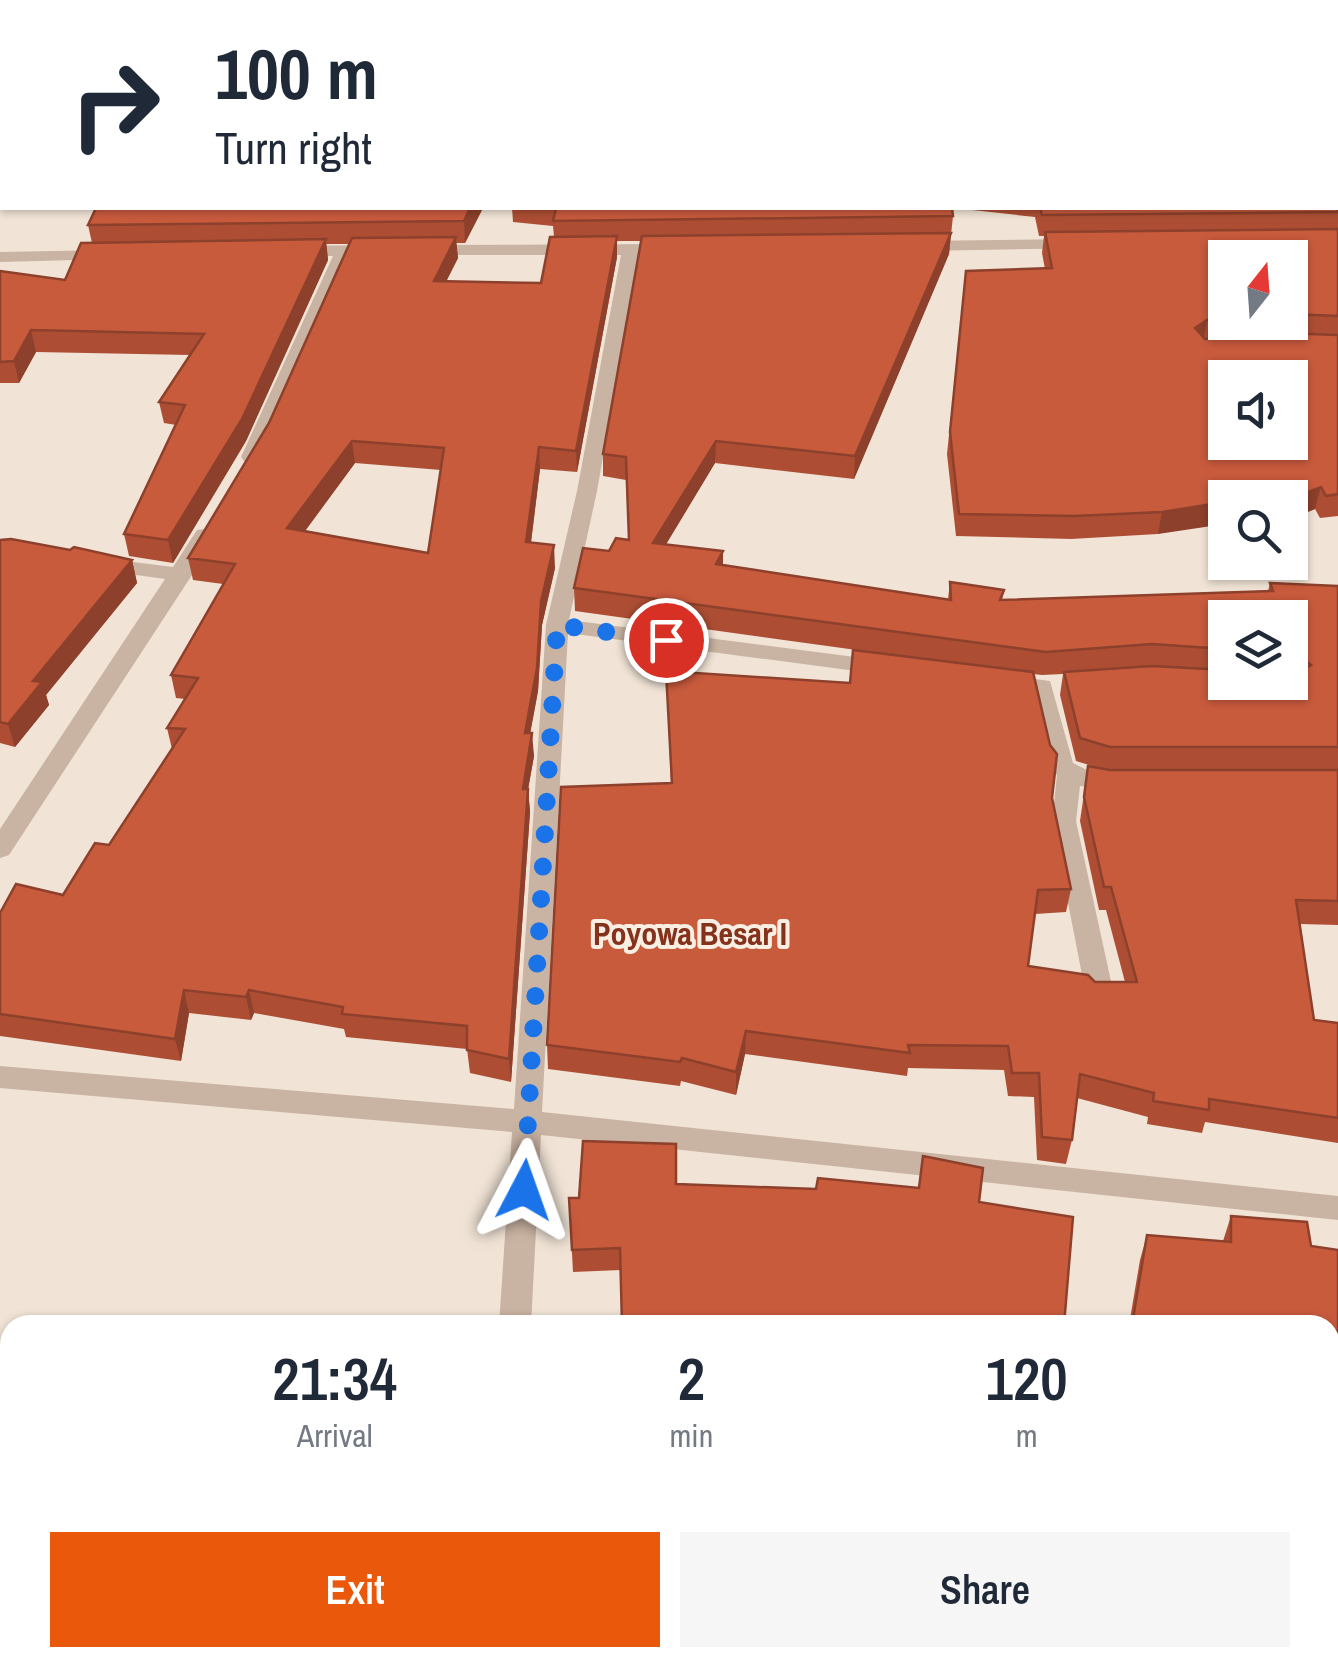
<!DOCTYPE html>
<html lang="en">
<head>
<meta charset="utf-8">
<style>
  :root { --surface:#fff; --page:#f6f6f7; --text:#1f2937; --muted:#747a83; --accent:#ea580c }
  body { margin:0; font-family:"Archivo Narrow",sans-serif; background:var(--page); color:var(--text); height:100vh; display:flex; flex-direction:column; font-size:38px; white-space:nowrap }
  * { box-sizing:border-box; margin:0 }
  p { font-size:32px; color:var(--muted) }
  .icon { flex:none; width:55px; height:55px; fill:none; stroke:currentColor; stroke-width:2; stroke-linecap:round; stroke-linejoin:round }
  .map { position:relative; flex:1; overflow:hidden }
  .drawer { position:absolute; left:0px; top:1315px; width:1340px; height:352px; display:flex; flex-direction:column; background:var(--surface); border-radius:30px 30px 0 0; box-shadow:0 2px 8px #0004 }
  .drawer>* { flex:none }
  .top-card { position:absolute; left:0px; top:0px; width:1340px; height:210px; box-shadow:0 2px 8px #0004; background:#fff; color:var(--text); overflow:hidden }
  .needle { width:65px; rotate:17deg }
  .tools { position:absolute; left:1208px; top:240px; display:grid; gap:20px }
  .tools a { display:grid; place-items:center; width:100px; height:100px; border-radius:0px; background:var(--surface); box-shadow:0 2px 8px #0004; font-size:50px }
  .pin { position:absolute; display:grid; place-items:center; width:85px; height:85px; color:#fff; margin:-42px; border:5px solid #fff; border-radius:50%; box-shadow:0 2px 10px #0007 }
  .me { position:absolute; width:110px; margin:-55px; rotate:4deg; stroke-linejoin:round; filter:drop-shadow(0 0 8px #0008) }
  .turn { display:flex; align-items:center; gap:35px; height:210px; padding:0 50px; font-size:45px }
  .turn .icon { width:130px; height:130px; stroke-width:2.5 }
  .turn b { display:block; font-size:70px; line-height:85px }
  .eta { display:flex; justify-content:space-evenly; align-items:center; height:170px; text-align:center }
  .eta b { font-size:60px; font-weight:600; line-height:70px }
  .cta { display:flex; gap:20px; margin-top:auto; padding:20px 50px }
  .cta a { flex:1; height:115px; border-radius:0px; background:var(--accent); color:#fff; font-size:40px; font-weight:600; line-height:115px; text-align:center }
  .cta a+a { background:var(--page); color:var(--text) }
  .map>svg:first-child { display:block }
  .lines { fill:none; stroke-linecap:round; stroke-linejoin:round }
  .street { fill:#c9b3a2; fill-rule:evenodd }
  .secondary { stroke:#9c8174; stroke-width:25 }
  .wall { fill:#ad4e34; fill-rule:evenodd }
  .shaded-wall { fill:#8d402b }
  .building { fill:#c95b3d; stroke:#8d402b; stroke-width:2.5; fill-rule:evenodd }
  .route { stroke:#1a73e8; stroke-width:18; stroke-dasharray:0 32.4 }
  .labels { text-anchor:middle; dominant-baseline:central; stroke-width:8; stroke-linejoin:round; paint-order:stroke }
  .quarter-label { font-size:32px; font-weight:bold; fill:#84321c; stroke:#f9eee2 }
</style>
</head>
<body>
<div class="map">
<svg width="1338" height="1667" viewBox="0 0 1338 1667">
  <rect width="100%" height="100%" fill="#f1e4d6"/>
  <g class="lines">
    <path class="street" d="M1078 239 1084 240V248L918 251 909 246 918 241Z
      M673 244 682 249 679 253 639 254 597 491 569 620 886 661 897 668 886 675 568 633 542 1112 1338 1196V1220L541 1135 531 1325H499L512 1132 0 1088V1066L514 1109 546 625 577 491 621 255H423L414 250 423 245Z
      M378 245 384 246V254L351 256 261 457 258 461H244L241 457 333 256H293L284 251 293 246Z
      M108 250 117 255 114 259 0 262V252Z
      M205 529 216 535 192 575 9 855 0 858V829L165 579 101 570 90 564 101 558 173 567 197 530Z
      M1005 675 1050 681 1073 763 1087 770 1127 776 1130 782 1118 790 1080 786 1076 821 1114 995 1110 1002H1090L1086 995 1052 821 1057 775 1050 768 1032 692 997 687 993 682 997 677Z
      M475 1658H510L511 1667H475Z"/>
    <path class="secondary" d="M1338 15V13
      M1338 118V119"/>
  </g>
  <path class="wall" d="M0 67H2V207H0Z
    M1338 165V516L1320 518 1315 509 1290 519V498H1225L1158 534 1071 539 956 536 947 454 966 271 1045 269 1042 253 1044 236H1039L1035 217 972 210V208H1338ZM1225 258H1290V322H1225Z
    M483 208 465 243H456L458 258 446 281 541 283 554 237 553 226 513 222 512 208H968L967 210 952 209 953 216 949 254 854 479 715 463 666 544 723 551V565L948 599 950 582 1004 590 1002 600 1268 591 1270 583 1338 586V925L1300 924 1314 1020 1338 1023V1143L1205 1122 1202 1133 1147 1124 1148 1117 1077 1098 1072 1140 1066 1164 1037 1160 1034 1097 1008 1096 1004 1070 908 1068 907 1076 745 1054 736 1095 681 1081 680 1086 548 1069 547 1045 671 783 666 671 850 683 871 652 575 611 574 588 609 551 629 540 626 480 603 476V454L641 241H617V257L577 472 540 469 531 543 555 568 542 625 538 691 530 733 534 756 528 789 530 812 511 1082 470 1073 467 1049 346 1037 344 1029 254 1013 251 1020 189 1013 181 1061 0 1036V913L63 895 109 845 172 749 167 728 185 699 176 698 171 675 223 584 193 580 188 558 269 423 349 244H326L328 260 246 441 173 563 129 556 124 534 176 425 164 423 159 402 190 355 36 352 19 383H0V271L65 280 92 243 88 225ZM355 463 441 470 428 553 305 531ZM1225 618H1290V682H1225ZM1033 674 1042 675 1063 674 1060 695 1076 761 1099 768 1088 766 1080 821 1099 910H1106L1125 982H1095L1028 966 1035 914 1066 912 1071 889 1052 798Z
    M0 540 132 560 137 583 46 695 49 705 15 747 0 743Z
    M676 1184 979 1202 621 1270 573 1272 569 1198H579Z
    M1231 1216 1311 1246 1338 1250V1665L1312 1662 600 1658H1330V1325H1129L1140 1260 1147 1235 1223 1241Z"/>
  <path class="shaded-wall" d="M470 208H483L465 243 464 221Z
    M951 233 949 254 854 479 855 456Z
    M617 236V257L577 472 576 451Z
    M456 237 458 258 436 302 434 281Z
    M326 239 328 260 246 441 173 563 168 540Z
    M1207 320 1203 341 1195 328Z
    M31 330 36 352 19 383 14 361Z
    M352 441 355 463 291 550 287 528Z
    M716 441 715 463 653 566V543Z
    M539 447 540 469 528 565 526 542Z
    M1321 487 1315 509 1290 519V499Z
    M1287 492 1286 498H1254Z
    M1225 502V524L1158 534 1162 512Z
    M554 545 555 568 542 625 538 691 526 756 525 733 541 602Z
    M723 551V574L716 564Z
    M132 560 137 583 46 695 49 705 15 747 8 724 33 681Z
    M532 733 534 756 524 812 523 789Z
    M528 789 530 812 511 1082 509 1059Z
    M184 990 189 1013 181 1061 175 1039Z
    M249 990 254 1013 251 1020 246 997Z
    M746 1031 745 1054 736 1095V1072Z"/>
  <path class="building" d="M883 0H1297L1296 2H884Z
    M0 67H2V185H0Z
    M1338 165V212L1042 215 1040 208H1338Z
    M96 208H470L464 221 88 225Z
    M556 208H952L953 216 553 221Z
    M1338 229V316L1290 314V258H1225V318L1207 320 1195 328 1205 339 1279 333 1338 335V494L1326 496 1321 487 1290 499 1287 492 1254 498H1225V502L1162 512 1075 516 959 514 950 432 966 271 1052 268 1045 232ZM1225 378H1290V442H1225Z
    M951 233 855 456 716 441 653 543 723 551 716 564 951 600 950 582 1004 590 1000 600 1273 591 1270 583 1338 586V747H1110L1080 738 1064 672 1152 666 1225 670V682H1290V674H1295L1311 665 1296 653H1290V618H1225V649L1152 644 1046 652 574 588 583 548 609 551 616 538 629 540 626 457 603 454 642 236Z
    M617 236 576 451 539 447 526 542 554 545 541 602 537 668 525 733H532L523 789H528L509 1059 467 1050V1026L342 1014 343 1007 249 990 246 997 184 990 175 1039 0 1014V913L16 884 63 895 95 843 109 845 185 729 167 728 198 678 171 675 235 564 188 558 269 423 352 238 456 237 434 281 541 283 550 237ZM352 441 444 448 428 553 287 528Z
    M326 239 242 419 168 540 124 534 185 405 159 402 204 334 31 330 14 361 0 362V271L65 280 81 243Z
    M11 539 70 550 74 547 132 560 33 681 42 682 8 724 0 722V540Z
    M853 650 1033 672 1050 745 1057 754 1052 798 1071 889 1038 890 1028 966 1088 975 1095 982H1137L1111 887H1104L1084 797 1088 766 1110 770H1338V901L1296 900 1314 1020 1338 1023V1118L1209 1099V1110L1153 1101 1154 1093 1080 1074 1072 1140 1042 1137 1039 1073H1012L1008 1046 908 1045 910 1053 746 1031 736 1072 682 1058 680 1062 547 1045 561 787 672 783 666 671 850 683Z
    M583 1141 676 1144V1184L816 1189 818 1178 919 1188 923 1156 983 1168 979 1202 1073 1217 1064 1325H622L620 1248 572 1250 569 1198H579Z
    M1231 1216 1307 1222 1311 1246 1338 1250V1546H1330V1325H1132L1147 1235 1231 1242Z
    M1330 1547 1338 1568V1642L1330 1641Z
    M600 1658H1311L1313 1667H601Z"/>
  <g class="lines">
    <path class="route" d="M524 1190 557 625 666 640"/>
  </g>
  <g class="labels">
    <g class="quarter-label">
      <text x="690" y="933">Poyowa Besar I</text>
    </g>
  </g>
</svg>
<div class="tools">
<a><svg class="needle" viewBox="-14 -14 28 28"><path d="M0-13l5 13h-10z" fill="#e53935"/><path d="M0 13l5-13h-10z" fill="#747a83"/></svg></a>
<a><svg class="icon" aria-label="sound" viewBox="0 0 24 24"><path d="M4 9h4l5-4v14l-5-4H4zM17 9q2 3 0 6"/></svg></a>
<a><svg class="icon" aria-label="search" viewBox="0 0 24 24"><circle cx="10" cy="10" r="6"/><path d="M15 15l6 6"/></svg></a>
<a><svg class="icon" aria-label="layers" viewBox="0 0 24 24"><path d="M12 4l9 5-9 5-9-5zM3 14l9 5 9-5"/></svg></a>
</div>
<div class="pin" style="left:666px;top:640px;background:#d93025"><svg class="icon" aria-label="arrive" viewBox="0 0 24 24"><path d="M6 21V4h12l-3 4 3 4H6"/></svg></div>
<svg class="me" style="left:524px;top:1190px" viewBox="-20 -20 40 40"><path d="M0-17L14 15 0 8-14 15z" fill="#1a73e8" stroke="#fff" stroke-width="4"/></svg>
<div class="top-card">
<div class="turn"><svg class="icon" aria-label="right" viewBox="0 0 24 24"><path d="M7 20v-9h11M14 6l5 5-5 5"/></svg><div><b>100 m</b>Turn right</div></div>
</div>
<section class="drawer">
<div class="eta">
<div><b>21:34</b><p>Arrival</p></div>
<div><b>2</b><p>min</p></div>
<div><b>120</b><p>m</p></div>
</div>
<div class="cta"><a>Exit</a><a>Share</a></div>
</section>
</div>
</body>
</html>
